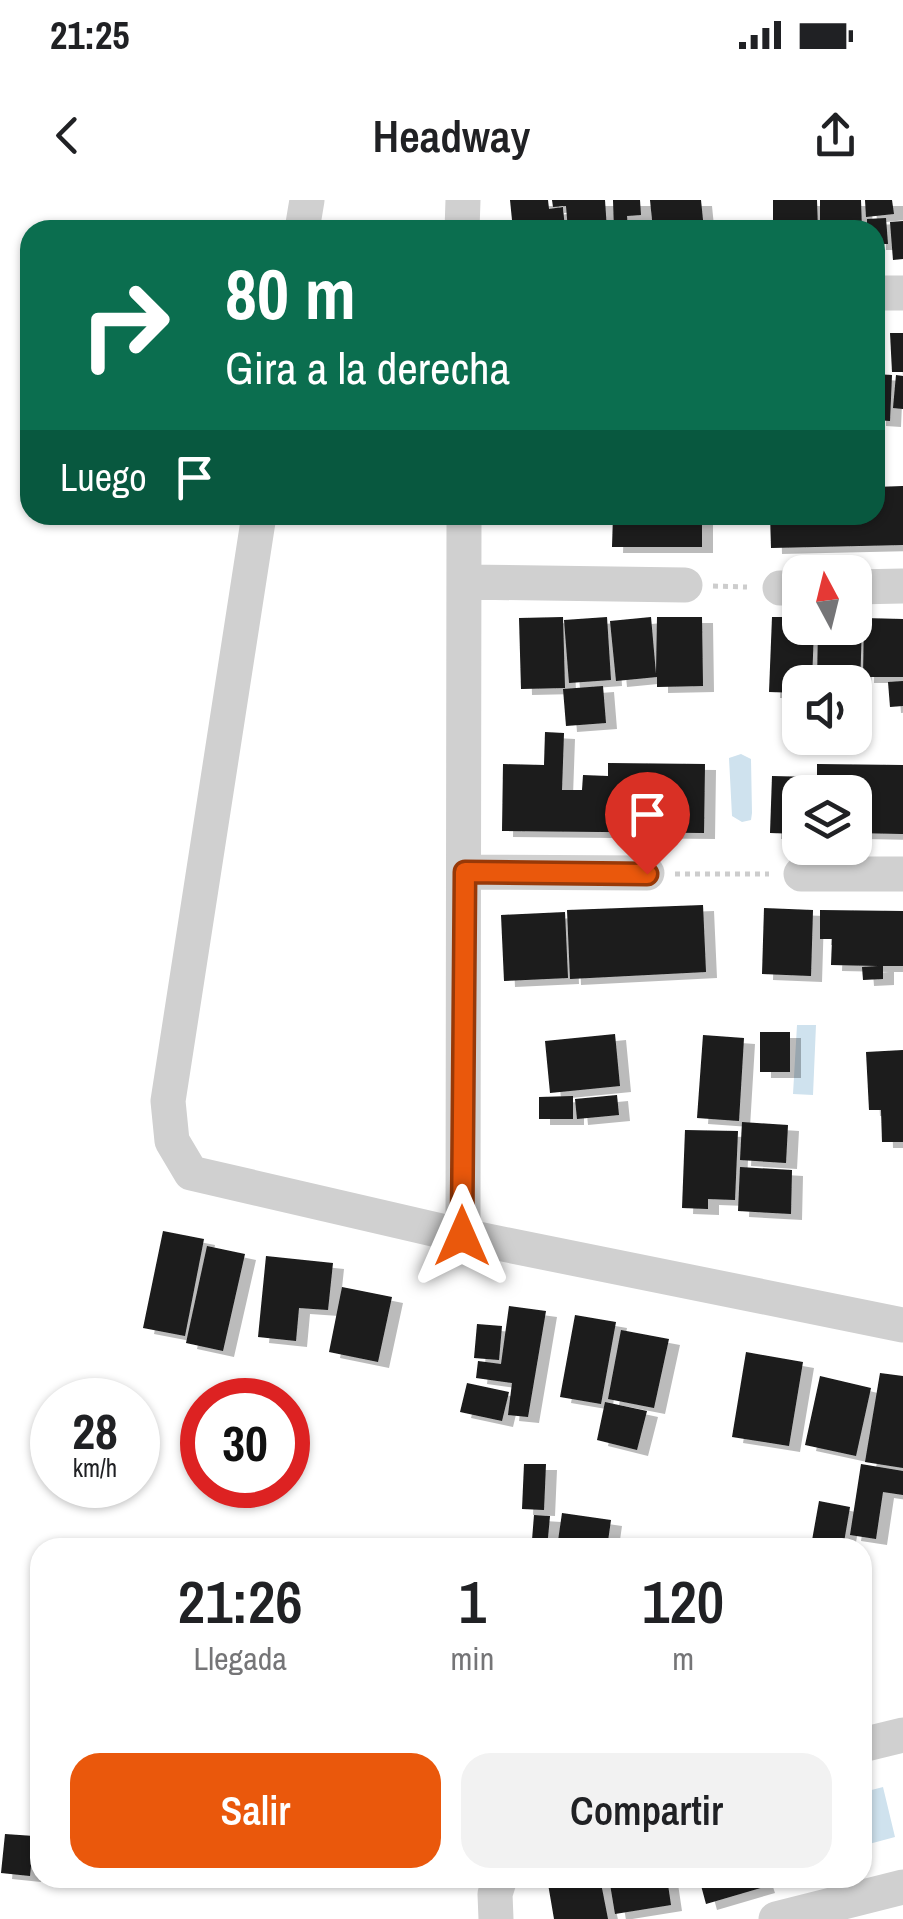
<!DOCTYPE html>
<html lang="es">
<head>
<meta charset="utf-8">
<style>
  :root { --surface:#fff; --page:#f2f2f2; --text:#202124; --muted:#757577; --accent:#ea580c }
  body { margin:0; font-family:"Archivo Narrow",sans-serif; background:var(--page); color:var(--text); height:100vh; display:flex; flex-direction:column; font-size:38px; white-space:nowrap }
  * { box-sizing:border-box; margin:0 }
  p { font-size:32px; color:var(--muted) }
  .icon { flex:none; width:55px; height:55px; fill:none; stroke:currentColor; stroke-width:2; stroke-linecap:round; stroke-linejoin:round }
  .map { position:relative; flex:1; overflow:hidden }
  .panel { position:absolute; left:30px; top:1338px; width:842px; height:350px; display:flex; flex-direction:column; background:var(--surface); border-radius:30px; box-shadow:0 2px 8px #0004 }
  .panel>* { flex:none }
  .banner { position:absolute; left:20px; top:20px; width:865px; height:305px; border-radius:30px; box-shadow:0 2px 8px #0004; background:#0b6e4f; color:#fff; overflow:hidden }
  .needle { width:65px; rotate:353deg }
  .tools { position:absolute; left:782px; top:355px; display:grid; gap:20px }
  .tools a { display:grid; place-items:center; width:90px; height:90px; border-radius:20px; background:var(--surface); box-shadow:0 2px 8px #0004; font-size:50px }
  .speed { position:absolute; left:30px; top:1178px; display:flex; gap:20px; font-size:50px; font-weight:700; text-align:center }
  .speed>* { display:grid; place-content:center; width:130px; height:130px; border-radius:50%; background:var(--surface); box-shadow:0 2px 8px #0004; line-height:1 }
  .speed small { font-size:25px; font-weight:400 }
  .speed .limit { border:15px solid #d22; background:#fff; color:#111 }
  .pin { position:absolute; display:grid; place-items:center; width:85px; height:85px; color:#fff; margin:-102px -42px; border-radius:50% 50% 50% 0; rotate:-45deg; box-shadow:0 0 10px #0007 }
  .pin .icon { rotate:45deg }
  .me { position:absolute; width:110px; margin:-55px; rotate:0deg; stroke-linejoin:round; filter:drop-shadow(0 0 8px #0008) }
  .turn { display:flex; align-items:center; gap:35px; height:210px; padding:0 40px; font-size:45px }
  .turn .icon { width:130px; height:130px; stroke-width:2.5 }
  .turn b { display:block; font-size:70px; line-height:85px }
  .then { display:flex; align-items:center; height:95px; padding:0 40px; background:#0003; gap:20px; font-size:38px }
  .eta { display:flex; justify-content:space-evenly; align-items:center; height:170px; text-align:center }
  .eta b { font-size:60px; font-weight:600; line-height:70px }
  .primary-button { display:flex; gap:20px; margin-top:auto; padding:20px 40px }
  .primary-button a { flex:1; height:115px; border-radius:30px; background:var(--accent); color:#fff; font-size:40px; font-weight:600; line-height:115px; text-align:center }
  .primary-button a+a { background:var(--page); color:var(--text) }
  .status { display:flex; justify-content:space-between; align-items:center; height:70px; padding:0 50px; background:var(--surface); direction:ltr }
  .status svg { height:28px; fill:currentColor }
  header { display:flex; justify-content:space-between; align-items:center; height:130px; padding:0 40px; background:var(--surface); font-size:45px; font-weight:600 }
  .map>svg:first-child { display:block }
  .water { fill:#cfe2ee }
  .building { fill:#1a1a1a; filter:url(#shadow) }
  .lines { fill:none; stroke-linecap:round; stroke-linejoin:round }
  .path { stroke:#cdcdcd; stroke-width:5; stroke-dasharray:5 5; stroke-linecap:butt }
  .street { stroke:#d0d0d0; stroke-width:35 }
  .route-casing { stroke:#983908; stroke-width:25 }
  .route { stroke:#ea580c; stroke-width:18 }
</style>
</head>
<body>
<div class="status"><b>21:25</b><svg viewBox="0 0 49 12"><path d="M0 12V9h3v3zM5 12V6h3v6zM10 12V3h3v9zM15 12V0h3v12zM26 1h20v11H26zM47 4h2v5h-2z"/></svg></div>
<header><svg class="icon" aria-label="back" viewBox="0 0 24 24"><path d="M15 5l-7 7 7 7"/></svg>Headway<svg class="icon" aria-label="share" viewBox="0 0 24 24"><path d="M12 15V3M7 8l5-5 5 5M5 13v7h14v-7"/></svg></header>
<div class="map">
<svg width="903" height="1719" viewBox="0 0 903 1719">
  <defs>
    <filter id="shadow"><feDropShadow dx="11" dy="6" stdDeviation="0" flood-color="#0004"/></filter>
  </defs>
  <rect width="100%" height="100%" fill="#fff"/>
  <path class="water" d="M741 554 751 559 752 613 751 620 742 622 732 616 729 558Z
    M797 825H816L813 895 793 894Z
    M883 1587 895 1637 869 1644 865 1627 872 1625 864 1592Z"/>
  <path class="building" d="M510 0H548L549 9 563 7 565 30H513Z
    M552 0H605L607 30H568L566 6 553 7Z
    M613 0H640L641 15 627 16 628 30H614Z
    M650 0H701L704 30H653Z
    M773 0H817L818 30H773Z
    M820 0H861L862 30H820Z
    M865 0H892L894 14 866 17Z
    M886 18 888 44H875V30H867V19Z
    M903 21V59L893 60 890 22Z
    M890 133H903V172H892Z
    M875 174 892 175 890 221 875 220Z
    M896 175 903 176V209L893 208Z
    M903 286V345L771 348 770 315H875V287Z
    M613 315H702V347H612Z
    M563 417 565 488 521 489 519 418Z
    M607 417 611 480 569 483 564 420Z
    M651 417 656 474 657 417H702L703 486 657 487V477L616 481 610 421Z
    M772 417H800V428H814L812 482H800V493L769 492Z
    M864 418 903 419V477H863Z
    M855 422H862L859 523H855V482H817L818 428H855Z
    M903 481V506L890 507 888 482Z
    M603 486 606 523 566 526 563 489Z
    M545 532 564 533 562 590H582L583 575 608 576V563L705 564 704 633 502 631 503 564 544 565Z
    M817 564 903 565V634L855 633V592H817Z
    M772 576 814 577V592H800V634L770 633Z
    M703 705 706 772 570 779 567 710Z
    M764 708 813 710 811 776 762 774Z
    M820 710 903 711V766H883V779L863 780 862 767 878 766 831 765 832 739H820Z
    M565 712 568 778 504 781 501 715Z
    M760 832H790V872H760Z
    M615 834 620 886 550 893 545 841Z
    M703 835 744 838 739 921 697 918Z
    M903 850V942H882L881 910H869L866 852Z
    M617 895 619 915 577 919 575 899Z
    M573 896V919H539V897Z
    M742 922 788 925 786 963 740 960Z
    M685 930 738 931 735 1000 708 999V1009L682 1008Z
    M740 967 792 970 791 1014 738 1011Z
    M163 1031 204 1039 185 1136 143 1128Z
    M207 1046 245 1054 223 1151 186 1143Z
    M266 1056 333 1063 328 1110 299 1108 296 1141 258 1137Z
    M342 1087 392 1097 378 1162 329 1152Z
    M509 1106 546 1111 528 1217 508 1215 512 1183 476 1178 478 1161 501 1164Z
    M575 1115 616 1122 601 1204 560 1197Z
    M477 1124 502 1126 499 1160 474 1158Z
    M621 1130 669 1139 654 1208 608 1199Z
    M746 1152 803 1162 789 1246 732 1237Z
    M880 1173 903 1176V1268L865 1262Z
    M820 1176 871 1188 856 1256 805 1245Z
    M467 1183 509 1192 502 1221 460 1212Z
    M605 1202 647 1211 637 1250 597 1240Z
    M524 1264H546L544 1310 522 1309Z
    M861 1264 903 1271V1295L883 1292 876 1339 850 1335Z
    M819 1301 850 1307 843 1348 811 1346Z
    M562 1313 611 1320 607 1348H557Z
    M534 1315 550 1316 547 1348H516L517 1338 532 1340Z
    M5 1634 34 1636 30 1676 1 1673Z
    M547 1678H600L608 1719H554Z
    M609 1678H667L671 1705 615 1714Z
    M699 1678H772V1679L762 1681 764 1687 706 1704Z"/>
  <g class="lines">
    <path class="path" d="M713 386 747 387
      M675 674H769"/>
    <path class="street" d="M302 30 307 0
      M462 30 463 0
      M875 93H903
      M259 315 168 901 172 941 191 973 463 1036 903 1125
      M464 382 685 385
      M855 387 903 386
      M780 388H800
      M465 672 647 673
      M801 674H903
      M463 1036 464 315
      M862 1545 903 1535
      M496 1719 495 1694 500 1678
      M776 1719 903 1687"/>
  </g>
  <g class="lines">
    <defs>
      <path id="route" d="M462 1036 465 672 647 674"/>
    </defs>
    <use href="#route" class="route-casing"/>
    <use href="#route" class="route"/>
  </g>
</svg>
<div class="tools">
<a><svg class="needle" viewBox="-14 -14 28 28"><path d="M0-13l5 13h-10z" fill="#e53935"/><path d="M0 13l5-13h-10z" fill="#757577"/></svg></a>
<a><svg class="icon" aria-label="sound" viewBox="0 0 24 24"><path d="M4 9h4l5-4v14l-5-4H4zM17 9q2 3 0 6"/></svg></a>
<a><svg class="icon" aria-label="layers" viewBox="0 0 24 24"><path d="M12 4l9 5-9 5-9-5zM3 14l9 5 9-5"/></svg></a>
</div>
<div class="speed"><div>28<small>km/h</small></div><div class="limit">30</div></div>
<div class="pin" style="left:647px;top:674px;background:#d93025"><svg class="icon" aria-label="arrive" viewBox="0 0 24 24"><path d="M6 21V4h12l-3 4 3 4H6"/></svg></div>
<svg class="me" style="left:462px;top:1036px" viewBox="-20 -20 40 40"><path d="M0-17L14 15 0 8-14 15z" fill="#ea580c" stroke="#fff" stroke-width="4"/></svg>
<div class="banner">
<div class="turn"><svg class="icon" aria-label="right" viewBox="0 0 24 24"><path d="M7 20v-9h11M14 6l5 5-5 5"/></svg><div><b>80 m</b>Gira a la derecha</div></div>
<div class="then">Luego<svg class="icon" aria-label="arrive" viewBox="0 0 24 24"><path d="M6 21V4h12l-3 4 3 4H6"/></svg></div>
</div>
<section class="panel">
<div class="eta">
<div><b>21:26</b><p>Llegada</p></div>
<div><b>1</b><p>min</p></div>
<div><b>120</b><p>m</p></div>
</div>
<div class="primary-button"><a>Salir</a><a>Compartir</a></div>
</section>
</div>
</body>
</html>
